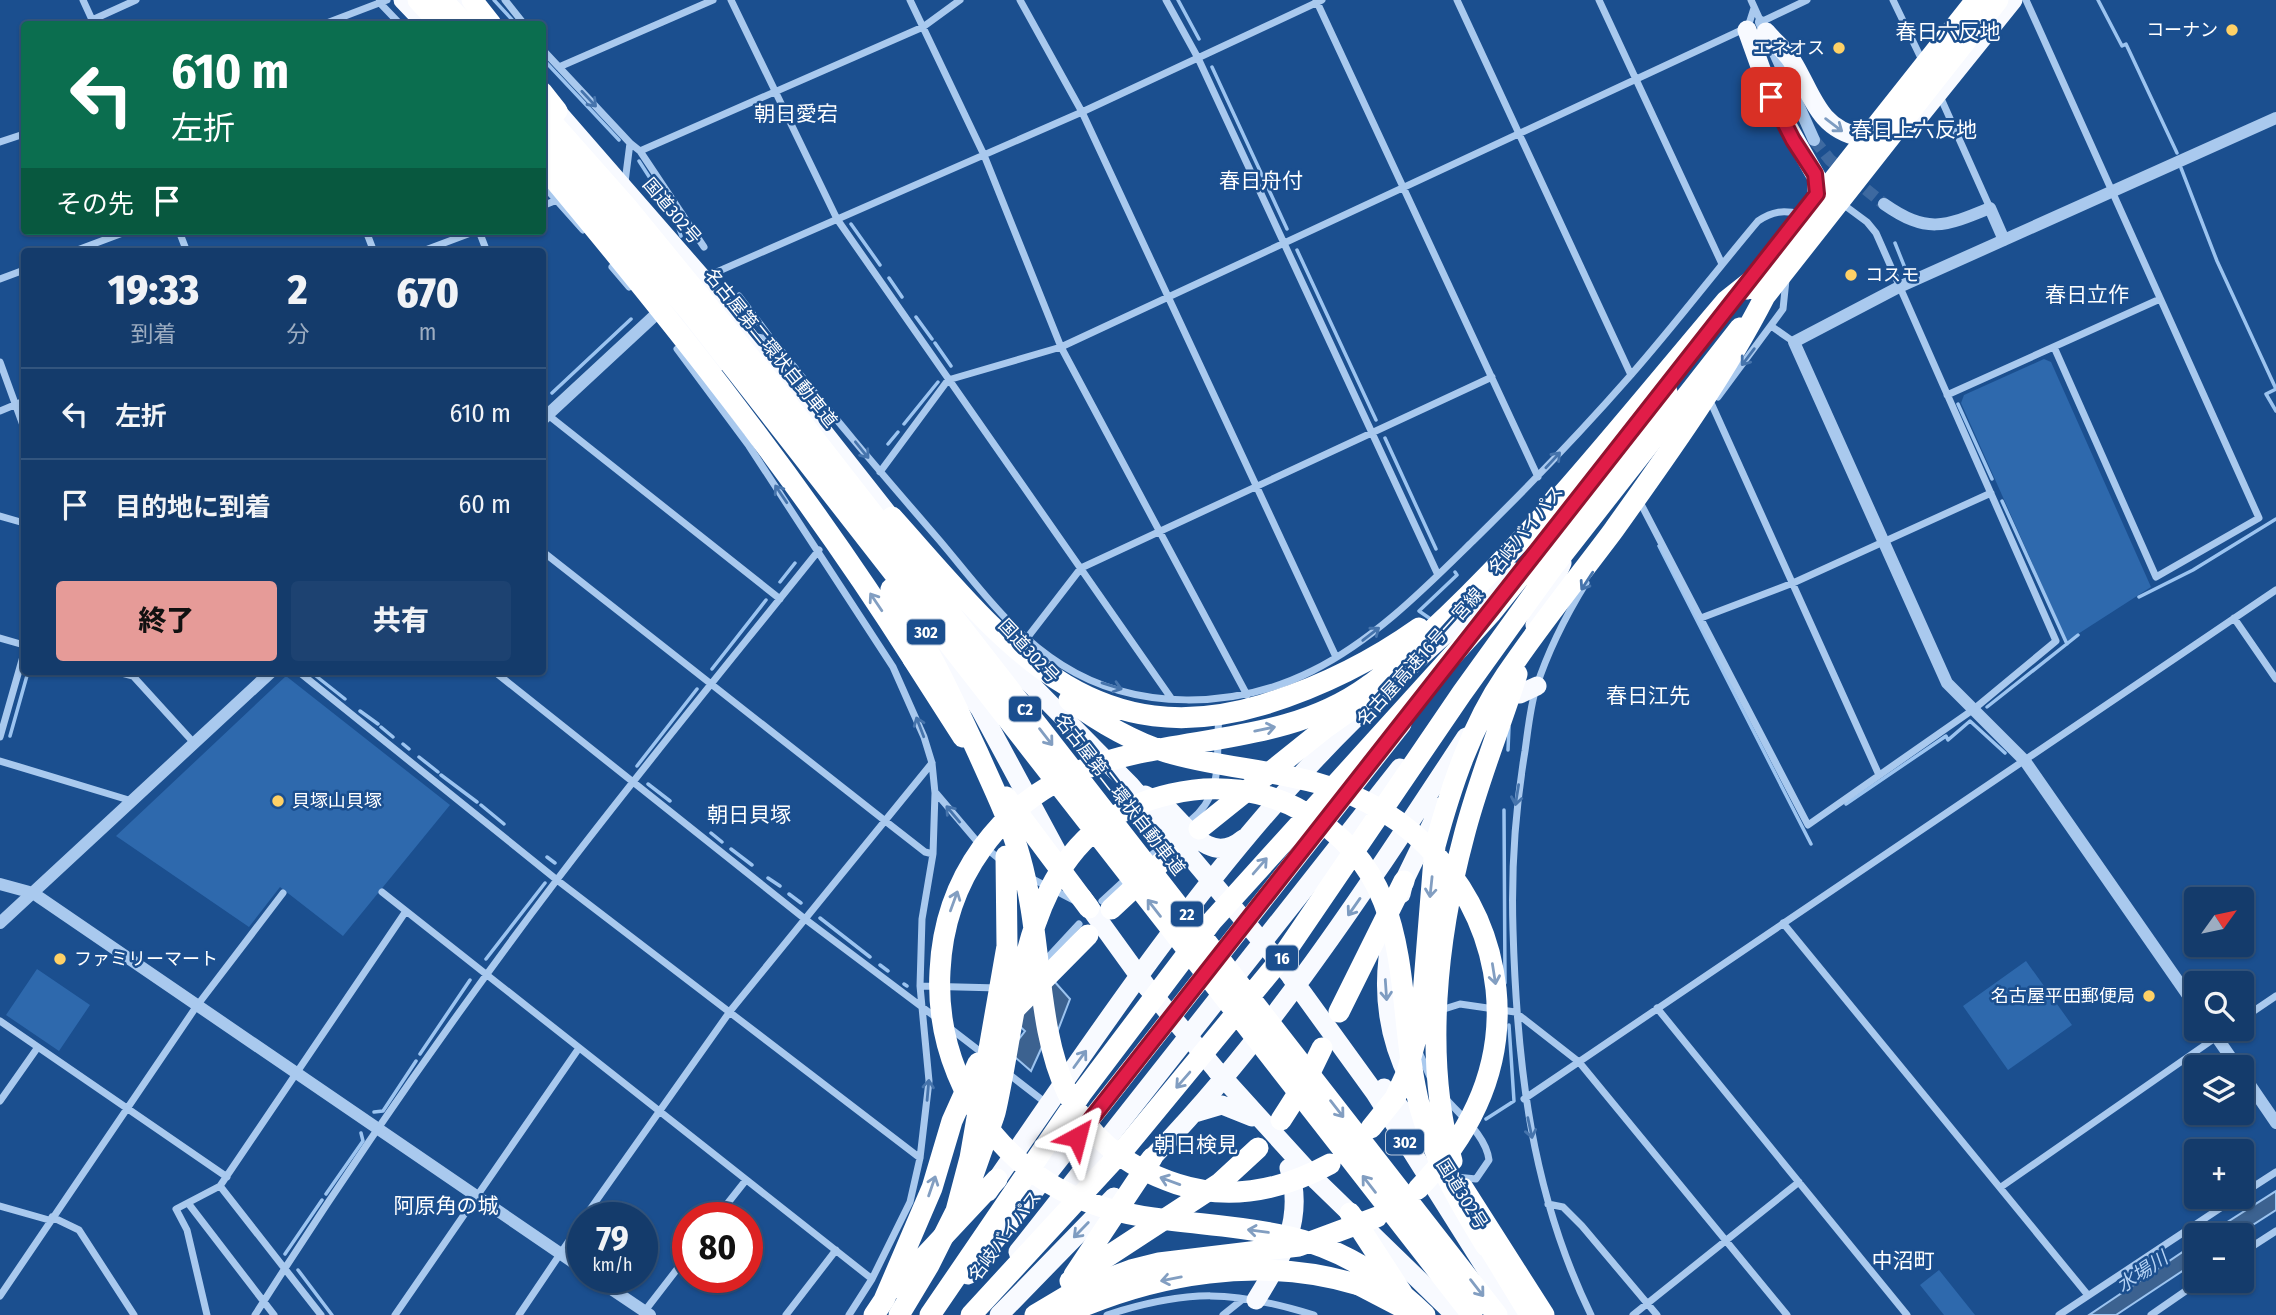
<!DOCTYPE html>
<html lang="ja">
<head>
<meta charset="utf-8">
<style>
  :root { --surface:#143b6b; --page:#1d4271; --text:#f1f3f6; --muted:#9dadc1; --line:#33557e; --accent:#e69b98 }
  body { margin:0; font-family:"Fira Sans Condensed","Noto Sans JP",sans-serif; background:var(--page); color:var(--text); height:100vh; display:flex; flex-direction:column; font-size:26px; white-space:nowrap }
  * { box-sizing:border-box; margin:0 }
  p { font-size:23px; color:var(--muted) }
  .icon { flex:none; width:38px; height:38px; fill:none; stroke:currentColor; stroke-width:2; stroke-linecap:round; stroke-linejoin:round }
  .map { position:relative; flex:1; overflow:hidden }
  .sheet { position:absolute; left:21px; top:248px; width:525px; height:427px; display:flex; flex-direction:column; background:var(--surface); border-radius:7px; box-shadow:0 2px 5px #0004,0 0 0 2px var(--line) }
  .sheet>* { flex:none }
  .banner { position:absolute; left:21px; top:21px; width:525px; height:214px; border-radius:7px; box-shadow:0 2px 5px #0004,0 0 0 2px var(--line); background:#0b6e4f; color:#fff; overflow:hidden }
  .needle { width:46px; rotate:57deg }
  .controls { position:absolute; left:2184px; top:887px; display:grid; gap:14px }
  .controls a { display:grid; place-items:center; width:70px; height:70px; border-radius:7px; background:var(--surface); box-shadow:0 2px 5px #0004,0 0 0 2px var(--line); font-size:35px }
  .speed { position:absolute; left:567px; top:1202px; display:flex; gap:14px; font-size:35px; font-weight:700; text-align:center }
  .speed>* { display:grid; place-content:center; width:91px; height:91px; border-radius:50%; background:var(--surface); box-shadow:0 2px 5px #0004,0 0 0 2px var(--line); line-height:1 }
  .speed small { font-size:18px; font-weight:400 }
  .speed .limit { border:10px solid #d22; background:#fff; color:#111 }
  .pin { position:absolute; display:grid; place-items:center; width:60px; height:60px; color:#fff; margin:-30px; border-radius:14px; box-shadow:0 4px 10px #0006 }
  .me { position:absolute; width:77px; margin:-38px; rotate:38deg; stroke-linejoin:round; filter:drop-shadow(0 0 5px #0008) }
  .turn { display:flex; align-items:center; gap:24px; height:147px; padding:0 35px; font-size:32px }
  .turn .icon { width:91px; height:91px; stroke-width:2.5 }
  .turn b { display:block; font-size:49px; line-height:60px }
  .then { display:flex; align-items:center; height:66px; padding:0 35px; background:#0003; gap:14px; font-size:26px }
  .eta { display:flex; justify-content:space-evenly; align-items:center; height:119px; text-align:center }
  .eta b { font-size:42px; font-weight:800; line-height:49px }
  .primary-button { display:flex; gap:14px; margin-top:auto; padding:14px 35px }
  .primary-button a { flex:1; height:80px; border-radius:7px; background:var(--accent); color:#111; font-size:28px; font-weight:800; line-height:80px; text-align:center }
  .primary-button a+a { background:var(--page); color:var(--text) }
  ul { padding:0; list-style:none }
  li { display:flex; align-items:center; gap:21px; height:91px; padding:0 35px; border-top:2px solid var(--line) }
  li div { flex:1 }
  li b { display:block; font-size:26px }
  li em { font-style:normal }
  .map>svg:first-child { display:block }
  .green { fill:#2e69ad }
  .water { fill:#3c6290; stroke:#9cc4f0; stroke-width:2 }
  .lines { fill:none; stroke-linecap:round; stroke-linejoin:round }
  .stream { stroke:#9cc4f0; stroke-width:3.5 }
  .tertiary-tunnel { stroke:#3d69a0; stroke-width:12; stroke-dasharray:12 6; stroke-linecap:butt }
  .minor { stroke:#a9c9ee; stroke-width:7 }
  .tertiary { stroke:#a9c9ee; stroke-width:12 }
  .trunk { stroke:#f8faff; stroke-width:19 }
  .motorway { stroke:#fff; stroke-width:21 }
  .trunk-bridge { stroke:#f8faff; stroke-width:19 }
  .motorway-bridge { stroke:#fff; stroke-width:21 }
  .oneway { stroke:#4674ac }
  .oneway2 { stroke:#7e9cc1 }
  .oneway3 { stroke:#829ec1 }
  .route-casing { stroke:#92132f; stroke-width:18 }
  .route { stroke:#e11d48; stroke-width:12 }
  .poi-dot { fill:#ffd166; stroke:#1b4f8f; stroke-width:2.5 }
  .labels { text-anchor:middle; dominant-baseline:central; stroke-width:5; stroke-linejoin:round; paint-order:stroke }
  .shield { fill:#1b4f8f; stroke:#bbcadd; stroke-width:2 }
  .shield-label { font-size:16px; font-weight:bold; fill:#fff }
  .poi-label { font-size:18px; fill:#fff; stroke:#1b4f8f; text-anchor:end }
  .street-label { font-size:18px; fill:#fff; stroke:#1b4f8f }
  .water-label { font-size:19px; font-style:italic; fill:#b5d3f5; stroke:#1b4f8f }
  .quarter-label { font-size:21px; fill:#fff; stroke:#1b4f8f }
</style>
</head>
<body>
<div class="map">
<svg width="2276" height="1315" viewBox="0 0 2276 1315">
  <rect width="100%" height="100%" fill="#1b4f8f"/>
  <path class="green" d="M2044 359 2051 362 2151 587 2067 641 1961 403 1964 395Z
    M286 676 450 805 343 936 280 887 249 927 116 836Z
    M2026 961 2072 1025 2008 1070 1963 1006Z
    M37 969 90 1005 59 1051 6 1015Z
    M1939 1270 1975 1315H1944L1920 1285Z"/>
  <path class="water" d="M1054 981 1070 999 1055 1038 1051 1027 1031 1071 1009 1052 1025 1031 1013 1020Z
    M2276 1191V1210L2237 1235H2207Z
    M2196 1243V1262L2116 1315H2089Z"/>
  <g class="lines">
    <path class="stream" d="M494 0 516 24
      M1178 0 1199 39
      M2098 0 2122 46 2126 44 2177 153
      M542 58 619 140
      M1212 67 1287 229
      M639 161 664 200
      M2181 168 2217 261 2276 389
      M672 213 681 236
      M851 224 880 265
      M1895 243 1905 268
      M1297 250 1376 420
      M889 278 902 297
      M916 317 932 339
      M935 343 951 366
      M2276 389 2266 394 2276 411
      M552 393 631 319
      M1958 404 1992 479
      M904 424 938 382
      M1385 438 1436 549
      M888 444 898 432
      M2002 501 2067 644
      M1659 546 1811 844
      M780 582 795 563
      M2139 597 2193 570 2276 519
      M1432 620 1419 611 1457 575 1455 572
      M712 669 766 600
      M311 672 345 699
      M1987 707 2078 635
      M360 711 378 724
      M381 727 393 737
      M10 736 28 672
      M403 744 409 749
      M1508 750 1509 727
      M419 757 438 772
      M637 766 697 689
      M441 775 477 802
      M648 784 670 801
      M1846 804 1946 736 1948 740 1970 721 2005 753
      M481 805 504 824
      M1504 810 1505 983
      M711 833 722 842
      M731 849 752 865
      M547 857 555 863
      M768 878 780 886
      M789 894 801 903
      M820 918 870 957
      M486 959 545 883
      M880 965 888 971
      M904 984 907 986
      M420 1054 470 980
      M374 1112 383 1111 416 1061
      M1486 1119 1514 1101 1509 1025
      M326 1194 363 1141 361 1133
      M285 1254 322 1200
      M298 1270 332 1315"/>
    <path class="tertiary-tunnel" d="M1814 140 1830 160 1884 204"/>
    <path class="minor" d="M83 0 94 24
      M505 0 524 24
      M731 0 837 219 1171 698
      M910 0 984 155 1061 347 1247 695
      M1020 0 1082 112 1336 657
      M1166 0 1198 58 1438 575
      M1316 0 1538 477
      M1457 0 1631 375
      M1599 0 1722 264
      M1751 0 1761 22 1807 0
      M1893 0 1920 56
      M2026 0 2259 518 2156 577 2054 347
      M379 2 400 24
      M92 20 136 0
      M324 24 387 0
      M1747 30 1754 8
      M542 49 630 143 625 182
      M559 67 713 0
      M1939 94 1990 208
      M0 142 24 134
      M630 143 640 151 704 247
      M640 151 923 27 960 0
      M542 184 583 230
      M542 206 557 200
      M179 231 187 252
      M366 231 374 252
      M479 231 487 252
      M72 252 128 231
      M420 252 476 231
      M612 267 629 287
      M703 278 1082 112 1322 0
      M0 279 24 270
      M739 296 772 340
      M1771 326 1794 342
      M752 336 773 340C826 409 883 475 940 541 977 585 1012 634 1062 665 1136 712 1236 709 1312 671 1374 640 1424 589 1473 541 1527 488 1580 433 1630 376 1674 326 1715 272 1758 221 1773 211 1783 210 1801 214
      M677 349 749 446
      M0 362 24 428
      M1947 395 2160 299
      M1718 397 1783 309 1786 280
      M542 403 548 415 780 599
      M1712 405 1879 775
      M0 411 24 401
      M749 433V446L893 667 924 737 932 763 935 793 933 854 922 919 920 986 929 1081 920 1158 910 1202 872 1279 849 1315
      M880 472 948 380 1061 347 1746 28
      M1641 504 1808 825 1974 709 2056 641 1876 233 1867 222 1844 205
      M0 516 24 523
      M542 551 884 820 925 852 933 854
      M1586 583C1565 617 1548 651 1536 688 1530 708 1528 730 1525 751 1515 811 1511 868 1513 930 1517 1065 1531 1192 1591 1315
      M1701 618 1793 583 1991 493
      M2234 618 2276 679
      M0 638 24 645
      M1027 638 1081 568 1492 377
      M118 672 133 676 194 743
      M299 672 557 880 920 1158
      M495 672 805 919 938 1019
      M0 737 24 653
      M0 761 132 801
      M936 793 975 839 1003 862
      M1190 821C1226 792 1215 756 1219 716
      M1146 860 1161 847
      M1029 877 1077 902
      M382 892 872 1279
      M1102 901 1127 878
      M1783 923 2087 1294
      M1042 964 1079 924
      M920 986 999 988
      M1657 1008 1907 1315
      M1441 1010 1460 1004 1515 1012 1579 1062 1787 1315
      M2242 1019 2276 996
      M0 1021 227 1177
      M951 1029 986 1056
      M1419 1052 1431 1079
      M1006 1072 1046 1103
      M1524 1099 2276 590
      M1447 1100C1462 1117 1486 1136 1489 1160L1476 1179 1456 1177
      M0 1101 38 1047
      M220 1186 321 1315
      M2001 1187 2228 1029
      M2242 1194 2276 1172
      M188 1203 274 1315
      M1548 1204 1563 1207 1582 1226 1657 1315
      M0 1206 49 1220
      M52 1217 79 1230 134 1315
      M584 1218 731 1010 932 763
      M716 1218 746 1180
      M2242 1253 2276 1231
      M0 1296 196 1007 283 893
      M644 1312 688 1255
      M207 1315 187 1230 176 1209 220 1186 406 911
      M255 1315C349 1167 450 1021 556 881 641 769 731 660 819 550
      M395 1315 579 1048
      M519 1315 583 1220
      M786 1315 836 1250
      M1107 1315C1188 1289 1233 1290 1314 1315
      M1223 1315 1243 1299
      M1633 1315 1799 1182
      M2059 1315 2237 1197
      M2151 1315 2200 1281"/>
    <path class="tertiary" d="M1761 22 1814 140
      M1884 204C1927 234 1944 227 1990 208L2004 240
      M542 420 665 306
      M0 884 33 893 583 1269
      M0 923 271 672
      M2196 1007 2025 761 1947 683 1794 342 1899 287 2276 118
      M2211 1029 2238 1068
      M2242 1073 2276 1123
      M595 1278 650 1315"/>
    <path class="trunk" d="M403 0 426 24
      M458 0 480 24
      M1747 30 1771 97 1817 178V194
      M1766 32C1774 42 1785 50 1792 61 1812 93 1817 128 1860 137
      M547 100 702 278 899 528
      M1914 123 2013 0
      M656 288 717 362
      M957 602 1004 657 1130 785 1222 894
      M1535 625 1562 563
      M924 629 980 709 1062 861
      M1498 694H1520L1537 686
      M1145 795C1153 799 1163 804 1169 810 1190 831 1212 865 1243 839
      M1401 894 1404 881 1440 807
      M1082 897 1147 987
      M1392 934C1381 985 1386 1034 1410 1081
      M1291 977 1375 1093 1515 1315
      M1217 1071 1317 1181 1455 1315
      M1384 1088 1429 1143
      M1195 1113 1222 1105 1252 1117
      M1142 1168C1269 1040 1367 887 1466 737
      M988 1192C1089 1046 1189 895 1310 765 1374 696 1445 635 1515 572
      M1018 1252 1400 768
      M968 1275 1402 724
      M1256 1300C1282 1258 1305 1219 1289 1168
      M999 1315 1114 1197"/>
    <path class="motorway" d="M418 0 440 24
      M442 0 465 24
      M472 0 491 24
      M542 92 557 111
      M1552 568 1740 328
      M913 659 963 737
      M1006 797 1089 908
      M1199 829 1324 729 1393 680
      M1111 909 1169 855
      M1339 1012 1404 881
      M1009 1015 1088 935
      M1281 1120 1306 1081 1322 1048
      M971 1181 994 1116
      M1463 1188 1544 1315
      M1350 1213 1402 1293
      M1074 1275 1152 1158
      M1070 1281 1220 1183 1258 1148
      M1359 1285 1411 1312
      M895 1288 997 1179
      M874 1315 884 1300 932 1188 952 1121 978 1063"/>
    <path class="trunk-bridge" d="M1222 894 1289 974
      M1147 987 1217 1071"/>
    <path class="motorway-bridge" d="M542 111 626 206 771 383 1497 1315
      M542 139 691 313 1472 1315
      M542 165C674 323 803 485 913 659
      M1747 289 1976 0
      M892 517C998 635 1085 758 1262 705 1318 688 1371 662 1419 628
      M891 589C926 641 952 697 978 753 993 787 1010 821 1020 857 1056 983 1016 1130 1177 1184 1229 1201 1282 1190 1330 1164
      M1069 700C1099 722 1131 741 1166 752 1215 767 1267 769 1317 783 1413 809 1485 889 1496 989 1504 1067 1471 1134 1418 1189
      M995 1113C1023 992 1019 828 1171 794 1216 783 1264 789 1304 812 1422 878 1392 999 1420 1108 1434 1159 1459 1202 1486 1246
      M1371 1128 1395 1098 1407 1072 1421 1020 1435 846C1451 787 1471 726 1506 675 1539 626 1577 579 1613 531 1667 455 1723 378 1765 296L1998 0
      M1452 1161C1423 1059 1437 937 1464 836 1478 781 1500 728 1517 674
      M1480 1233 1530 1315
      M899 1315 929 1265 956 1211 970 1158 1007 946 1006 856
      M930 1315 1081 1094 1212 921 1491 613 1667 392
      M971 1315 1125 1148 1280 960 1462 693 1552 568
      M1035 1315 1077 1290 1131 1270 1159 1263 1299 1246 1377 1217
      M1063 1315C1155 1273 1261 1255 1359 1285
      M1425 1315C1387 1278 1342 1249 1290 1237 1193 1214 1098 1233 1017 1159 964 1111 936 1042 940 971 942 927 956 884 982 848 1082 709 1248 773 1368 686 1397 666 1421 640 1447 616 1548 519 1635 408 1726 301L1755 278"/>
  </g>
  <defs><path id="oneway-shaft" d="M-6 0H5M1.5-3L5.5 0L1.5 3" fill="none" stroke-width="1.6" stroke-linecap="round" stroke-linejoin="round" transform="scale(1.75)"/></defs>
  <g class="oneway">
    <use href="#oneway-shaft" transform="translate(589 99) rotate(47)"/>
    <use href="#oneway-shaft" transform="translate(1748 357) rotate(127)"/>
    <use href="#oneway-shaft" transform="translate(862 450) rotate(51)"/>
    <use href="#oneway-shaft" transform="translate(1553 460) rotate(-47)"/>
    <use href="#oneway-shaft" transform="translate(781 494) rotate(-124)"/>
    <use href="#oneway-shaft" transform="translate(1587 581) rotate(123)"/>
    <use href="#oneway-shaft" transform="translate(1371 634) rotate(-38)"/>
    <use href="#oneway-shaft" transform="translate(1112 686) rotate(17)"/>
    <use href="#oneway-shaft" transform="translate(920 727) rotate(-111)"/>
    <use href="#oneway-shaft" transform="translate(1517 795) rotate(99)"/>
    <use href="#oneway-shaft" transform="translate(953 814) rotate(-130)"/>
    <use href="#oneway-shaft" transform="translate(928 1090) rotate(-85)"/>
    <use href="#oneway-shaft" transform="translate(1530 1128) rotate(78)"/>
  </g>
  <g class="oneway2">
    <use href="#oneway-shaft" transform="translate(1834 125) rotate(37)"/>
    <use href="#oneway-shaft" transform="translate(1354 907) rotate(125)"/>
    <use href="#oneway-shaft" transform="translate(1386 990) rotate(86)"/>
    <use href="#oneway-shaft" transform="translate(1080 1059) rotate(-54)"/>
    <use href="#oneway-shaft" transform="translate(1081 1230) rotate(134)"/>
  </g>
  <g class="oneway3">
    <use href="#oneway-shaft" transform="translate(876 602) rotate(-124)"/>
    <use href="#oneway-shaft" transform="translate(1265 729) rotate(-12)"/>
    <use href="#oneway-shaft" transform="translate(1046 737) rotate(52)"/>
    <use href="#oneway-shaft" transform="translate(1260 866) rotate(-49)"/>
    <use href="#oneway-shaft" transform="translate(1431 887) rotate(96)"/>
    <use href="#oneway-shaft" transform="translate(954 901) rotate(-70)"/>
    <use href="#oneway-shaft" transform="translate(1154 908) rotate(-128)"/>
    <use href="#oneway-shaft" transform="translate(1494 974) rotate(81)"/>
    <use href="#oneway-shaft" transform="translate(1183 1080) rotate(131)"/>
    <use href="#oneway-shaft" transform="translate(1337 1109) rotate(52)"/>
    <use href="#oneway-shaft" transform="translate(1170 1181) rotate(-160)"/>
    <use href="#oneway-shaft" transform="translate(1369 1184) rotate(-128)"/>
    <use href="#oneway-shaft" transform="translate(932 1186) rotate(-71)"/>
    <use href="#oneway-shaft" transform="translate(1258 1231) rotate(-172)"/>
    <use href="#oneway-shaft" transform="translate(1171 1279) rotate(169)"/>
    <use href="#oneway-shaft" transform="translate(1477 1288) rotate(52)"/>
  </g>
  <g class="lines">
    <defs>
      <path id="route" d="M1077 1137 1817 194 1815 174 1793 140 1771 97"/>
    </defs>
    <use href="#route" class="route-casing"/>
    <use href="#route" class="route"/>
  </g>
  <g class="poi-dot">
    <circle cx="2232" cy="30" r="7"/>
    <circle cx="1839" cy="48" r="7"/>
    <circle cx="1851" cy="275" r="7"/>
    <circle cx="278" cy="801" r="7"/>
    <circle cx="60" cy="959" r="7"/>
    <circle cx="2149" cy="996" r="7"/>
  </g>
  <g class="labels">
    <g class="shield">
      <rect x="907" y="619.5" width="38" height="25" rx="5"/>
      <rect x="1009" y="696.5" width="32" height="25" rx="5"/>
      <rect x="1171" y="901.5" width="32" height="25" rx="5"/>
      <rect x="1266" y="945.5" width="32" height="25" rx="5"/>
      <rect x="1386" y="1129.5" width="38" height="25" rx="5"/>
    </g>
    <g class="shield-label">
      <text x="926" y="632">302</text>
      <text x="1025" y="709">C2</text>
      <text x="1187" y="914">22</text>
      <text x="1282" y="958">16</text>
      <text x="1405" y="1142">302</text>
    </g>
    <g class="poi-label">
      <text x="2218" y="30">コーナン</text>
      <text x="1825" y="48">エネオス</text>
      <text x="1865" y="275" text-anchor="start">コスモ</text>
      <text x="292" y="801" text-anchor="start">貝塚山貝塚</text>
      <text x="74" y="959" text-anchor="start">ファミリーマート</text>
      <text x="2135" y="996">名古屋平田郵便局</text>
    </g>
    <g class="street-label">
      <text transform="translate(672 211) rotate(50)">国道302号</text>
      <text transform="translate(771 348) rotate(51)">名古屋第二環状自動車道</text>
      <text transform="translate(1526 530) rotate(-52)">名岐バイパス</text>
      <text transform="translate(1029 651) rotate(47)">国道302号</text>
      <text transform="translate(1420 657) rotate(-48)">名古屋高速16号一宮線</text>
      <text transform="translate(1120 795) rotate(52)">名古屋第二環状自動車道</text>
      <text transform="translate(1462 1194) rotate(58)">国道302号</text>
      <text transform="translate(1005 1236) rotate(-53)">名岐バイパス</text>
    </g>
    <g class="water-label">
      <text transform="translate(2142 1272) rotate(-34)">水場川</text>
    </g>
    <g class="quarter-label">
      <text x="1948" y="32">春日六反地</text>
      <text x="796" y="114">朝日愛宕</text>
      <text x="1914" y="130">春日上六反地</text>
      <text x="1261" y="181">春日舟付</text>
      <text x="2087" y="295">春日立作</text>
      <text x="1648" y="696">春日江先</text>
      <text x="749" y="815">朝日貝塚</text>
      <text x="1196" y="1145">朝日検見</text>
      <text x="446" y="1206">阿原角の城</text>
      <text x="1903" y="1261">中沼町</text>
    </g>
  </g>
</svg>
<div class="controls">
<a><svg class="needle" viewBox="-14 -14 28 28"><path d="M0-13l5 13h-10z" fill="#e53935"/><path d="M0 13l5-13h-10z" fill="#9dadc1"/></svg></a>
<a><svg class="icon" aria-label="search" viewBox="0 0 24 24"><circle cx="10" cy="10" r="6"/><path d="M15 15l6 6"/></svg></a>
<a><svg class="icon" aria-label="layers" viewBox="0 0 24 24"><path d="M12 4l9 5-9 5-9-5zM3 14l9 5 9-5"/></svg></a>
<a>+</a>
<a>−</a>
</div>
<div class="speed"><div>79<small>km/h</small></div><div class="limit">80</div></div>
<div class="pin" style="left:1771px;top:97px;background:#d93025"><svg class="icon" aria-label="arrive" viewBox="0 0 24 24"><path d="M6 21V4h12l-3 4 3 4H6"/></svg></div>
<svg class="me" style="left:1077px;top:1137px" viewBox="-20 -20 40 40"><path d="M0-17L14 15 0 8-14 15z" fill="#e11d48" stroke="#fff" stroke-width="4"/></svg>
<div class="banner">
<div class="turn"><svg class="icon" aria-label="left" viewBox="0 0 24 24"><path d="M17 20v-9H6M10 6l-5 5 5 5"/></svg><div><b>610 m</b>左折</div></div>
<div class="then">その先<svg class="icon" aria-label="arrive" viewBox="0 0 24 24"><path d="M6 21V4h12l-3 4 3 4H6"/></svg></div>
</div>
<section class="sheet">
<div class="eta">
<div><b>19:33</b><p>到着</p></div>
<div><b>2</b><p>分</p></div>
<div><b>670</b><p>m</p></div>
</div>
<ul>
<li><svg class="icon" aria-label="left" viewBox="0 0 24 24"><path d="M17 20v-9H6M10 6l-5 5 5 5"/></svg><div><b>左折</b></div><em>610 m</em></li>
<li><svg class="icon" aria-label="arrive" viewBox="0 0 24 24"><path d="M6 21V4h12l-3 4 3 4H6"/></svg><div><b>目的地に到着</b></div><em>60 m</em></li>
</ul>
<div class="primary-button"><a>終了</a><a>共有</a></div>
</section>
</div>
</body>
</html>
